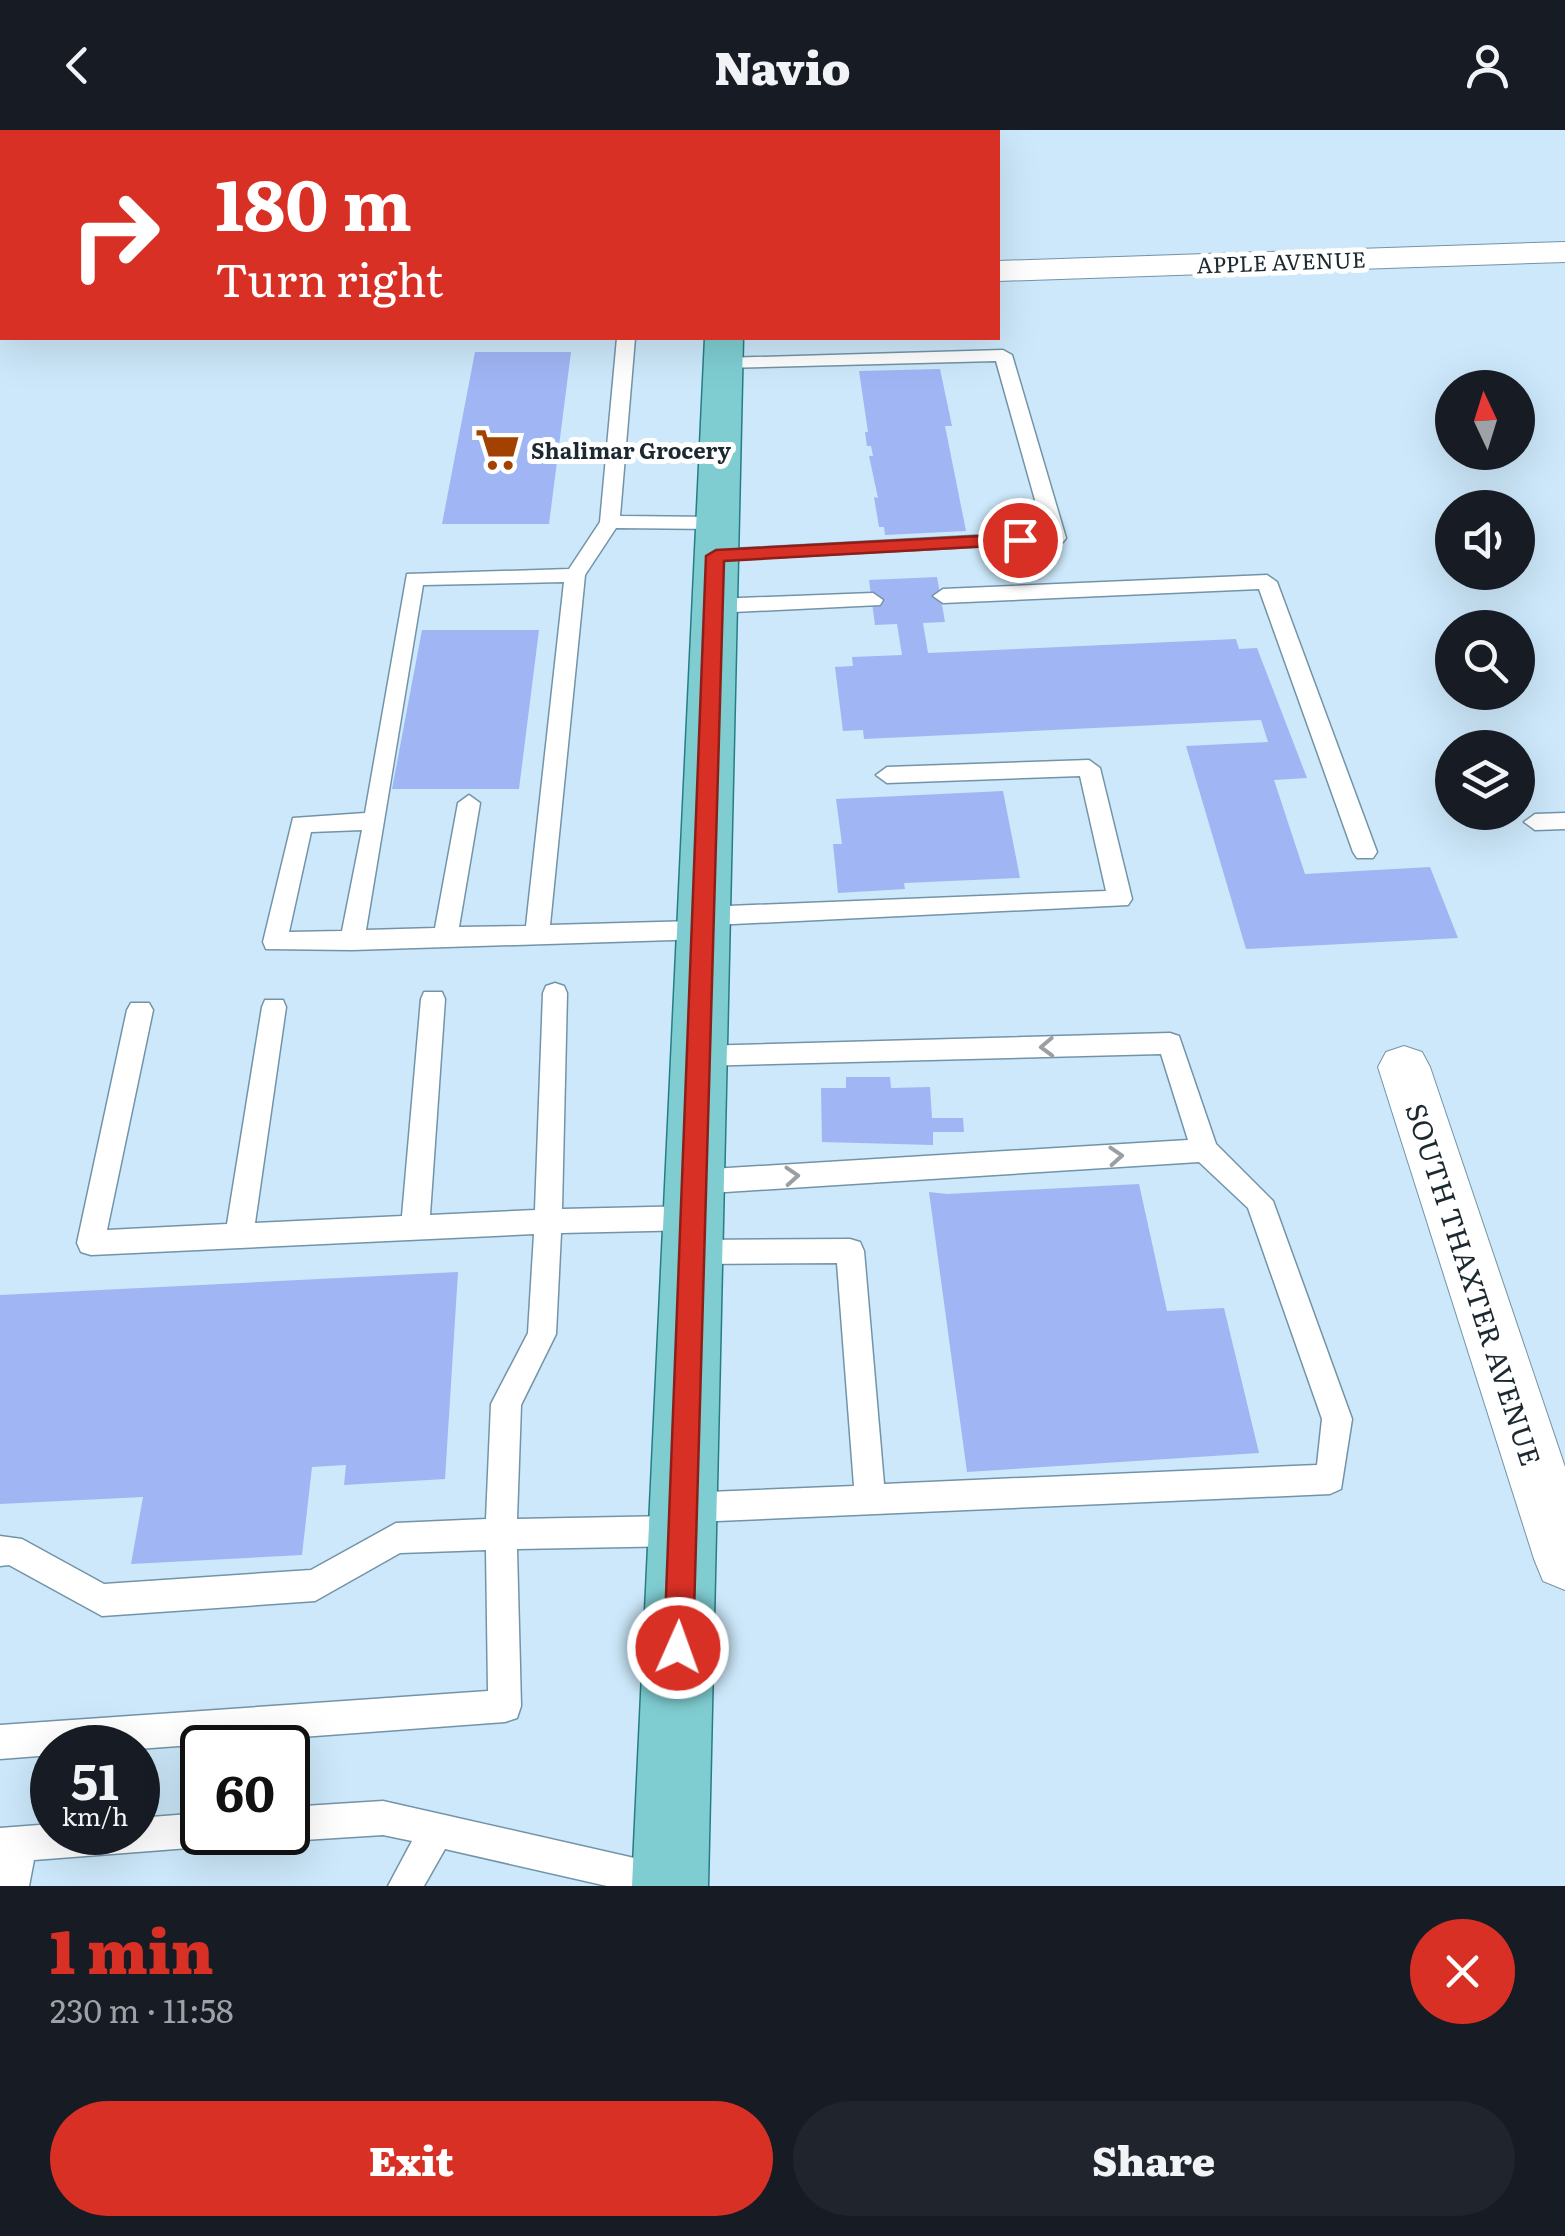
<!DOCTYPE html>
<html lang="en">
<head>
<meta charset="utf-8">
<style>
  :root { --surface:#171b24; --page:#20242c; --text:#f1f3f6; --muted:#9ea1a6; --accent:#d93025 }
  body { margin:0; font-family:Literata,serif; background:var(--page); color:var(--text); height:100vh; display:flex; flex-direction:column; font-size:38px; white-space:nowrap }
  * { box-sizing:border-box; margin:0 }
  p { font-size:32px; color:var(--muted) }
  .icon { flex:none; width:55px; height:55px; fill:none; stroke:currentColor; stroke-width:2; stroke-linecap:round; stroke-linejoin:round }
  .map { position:relative; height:1756px; overflow:hidden }
  .sheet { display:flex; flex-direction:column; background:var(--surface); flex:1 }
  .sheet>* { flex:none }
  .banner { position:absolute; left:0px; top:0px; width:1000px; height:210px; box-shadow:0 10px 40px #0002; background:#d93025; color:#fff; overflow:hidden }
  .needle { width:65px; rotate:356deg }
  .buttons { position:absolute; left:1435px; top:240px; display:grid; gap:20px }
  .buttons a { display:grid; place-items:center; width:100px; height:100px; border-radius:50%; background:var(--surface); box-shadow:0 10px 40px #0002; font-size:50px }
  .speed { position:absolute; left:30px; top:1595px; display:flex; gap:20px; font-size:50px; font-weight:700; text-align:center }
  .speed>* { display:grid; place-content:center; width:130px; height:130px; border-radius:50%; background:var(--surface); box-shadow:0 10px 40px #0002; line-height:1 }
  .speed small { font-size:25px; font-weight:400 }
  .speed .limit { border:5px solid #111; border-radius:15px; background:#fff; color:#111 }
  .pin { position:absolute; display:grid; place-items:center; width:85px; height:85px; color:#fff; margin:-42px; border:5px solid #fff; border-radius:50%; box-shadow:0 2px 10px #0007 }
  .me { position:absolute; width:110px; margin:-55px; rotate:2deg; stroke-linejoin:round; filter:drop-shadow(0 0 8px #0008) }
  .turn { display:flex; align-items:center; gap:35px; height:210px; padding:0 50px; font-size:45px }
  .turn .icon { width:130px; height:130px; stroke-width:2.5 }
  .turn b { display:block; font-size:70px; line-height:85px }
  .round { display:grid; place-items:center; flex:none; width:105px; height:105px; border-radius:52px; background:var(--page) }
  .headline { display:flex; align-items:center; justify-content:space-between; height:170px; padding:0 50px }
  h1 { font-size:60px; font-weight:800; line-height:75px; color:var(--accent) }
  .button { display:flex; gap:20px; margin-top:auto; padding:20px 50px }
  .button a { flex:1; height:115px; border-radius:60px; background:var(--accent); color:#fff; font-size:40px; font-weight:800; line-height:115px; text-align:center }
  .button a+a { background:var(--page); color:var(--text) }
  header { display:flex; justify-content:space-between; align-items:center; height:130px; padding:0 50px; background:var(--surface); font-size:45px; font-weight:800 }
  .map>svg:first-child { display:block }
  .building { fill:#a0b5f4 }
  .lines { fill:none; stroke-linecap:round; stroke-linejoin:round }
  .lane-casing { stroke:#7394a8; stroke-width:3 }
  .street-casing { stroke:#7394a8; stroke-width:2 }
  .primary-casing { stroke:#257e86; stroke-width:3 }
  .lane { fill:#fff; fill-rule:evenodd }
  .street { fill:#fff; fill-rule:evenodd }
  .primary { fill:#7fcdd1; fill-rule:evenodd }
  .oneway { stroke:#999fa2 }
  .route { fill:#d93025; stroke:#8d1f18; stroke-width:2.5 }
  .labels { text-anchor:middle; dominant-baseline:central; stroke-width:10; stroke-linejoin:round; paint-order:stroke }
  .far-street-label { font-size:22px; fill:#1c2931; stroke:#fff }
  .far-poi-label { font-size:22px; font-weight:bold; fill:#1c2931; stroke:#fff; text-anchor:start }
  .street-label { font-size:28px; fill:#1c2931; stroke:#fff }
</style>
</head>
<body>
<header><svg class="icon" aria-label="back" viewBox="0 0 24 24"><path d="M15 5l-7 7 7 7"/></svg>Navio<svg class="icon" aria-label="person" viewBox="0 0 24 24"><circle cx="12" cy="8" r="4"/><path d="M4 21q1-7 8-7t8 7"/></svg></header>
<div class="map">
<svg width="1565" height="1756" viewBox="0 0 1565 1756">
  <rect width="100%" height="100%" fill="#cce8fa"/>
  <path class="building" d="M475 222H571L549 394H442Z
    M940 239 952 296H945L966 401 885 405 884 397H879L874 367 878 368 869 326H873L871 316H867L865 302H868L859 241Z
    M937 447 945 492 923 493 928 523 1236 509 1239 519 1257 518 1307 648 1274 650 1305 744 1430 737 1458 808 1246 819 1186 616 1268 612 1261 590 864 609 863 600 843 601 835 537 853 536 852 527 902 525 897 494 875 495 869 450Z
    M422 500H539L519 659H392Z
    M1003 661 1020 748 904 753 905 759 838 763 833 714H842L836 669Z
    M846 947H890L891 958 930 957 932 988H963L964 1002H933V1015L822 1012 821 958H846Z
    M1139 1054 1167 1181 1224 1178 1259 1323 967 1342 929 1062 947 1064Z
    M458 1142 445 1349 344 1355 346 1335 312 1337 302 1425 131 1434 143 1367 0 1374V1165Z"/>
  <g class="lines">
    <defs>
      <path id="lane" d="M483 0H499V2H484Z
        M633 0H649V2H634Z
        M0 168H2V178H0Z
        M617 208H635L620 386 716 387 726 393 716 399 616 398 585 445 550 795 695 791 692 786 696 779 704 777 1106 761 1080 646 887 653 876 645 887 637 1089 630 1100 638 1132 769 1128 775 713 795 716 800 713 807 704 809 352 820 266 819 263 812 293 688 365 683 407 444 569 439 600 392ZM564 452 526 796 459 797 480 673 469 665 458 673 435 798 366 800 423 455ZM362 700 342 801 289 802 311 702Z
        M1003 220 1012 225 1066 408 1063 412 708 431V421L715 420 1044 402 996 231 723 238 714 233 723 228Z
        M1267 445 1277 452 1377 722 1373 728H1357L1353 722 1259 459 943 473 933 466 943 459Z
        M873 463 883 470 880 475 714 483 704 476 714 469Z
        M1565 683V699L1535 700 1524 692 1535 684Z
        M555 853 564 856 567 863 562 1079 694 1076 704 1080 708 1088 704 1096 694 1100 561 1103 556 1204 521 1275 517 1389 671 1386 668 1378 672 1368 683 1363 854 1356 837 1133 692 1134 682 1131 678 1122 682 1113 692 1110 850 1109 860 1112 864 1121 884 1354 1317 1335 1322 1289 1248 1078 1199 1032 695 1064 685 1060 682 1052 685 1044 695 1040 1188 1010 1161 924 699 936 690 933 686 926 690 919 699 916 1170 903 1179 906 1216 1014 1273 1071 1352 1289 1341 1359 1330 1364 694 1392 697 1401 693 1412 682 1416 517 1419 521 1576 517 1588 505 1592 138 1619 52 1618V1625L0 1629V1595L488 1561 486 1420 400 1423 315 1471 102 1486 9 1435 0 1436V1406L22 1409 104 1454 311 1440 396 1393 486 1389 491 1274 528 1203 534 1104 91 1125 81 1122 77 1113 127 880 131 873H149L153 880 107 1100 227 1094 262 877 265 870H283L286 877 255 1093 402 1086 421 869 424 862H442L445 869 430 1085 535 1080 543 863 546 856Z
        M383 1671 665 1735 677 1740 682 1752 681 1756H607L445 1719 424 1756H388L412 1711 383 1705 288 1711 275 1702H288V1677Z
        M202 1683V1702H218L214 1712 202 1717 34 1730 29 1756H0V1698L52 1694V1702H138V1688Z"/>
      <path id="street" d="M1565 112V132L998 151V131Z
        M1404 916 1422 922 1430 937 1565 1337V1460L1543 1451 1534 1429 1378 937 1386 922Z"/>
      <path id="primary" d="M714 0H748V2H714Z
        M705 208H743L708 1756H632Z"/>
    </defs>
    <use href="#lane" class="lane-casing"/>
    <use href="#street" class="street-casing"/>
    <use href="#primary" class="primary-casing"/>
    <use href="#lane" class="lane"/>
    <use href="#street" class="street"/>
    <use href="#primary" class="primary"/>
  </g>
  <defs><path id="oneway-chevron" d="M-2-3.5L2.5 0L-2 3.5" fill="none" stroke-width="1.6" stroke-linecap="round" stroke-linejoin="round" transform="scale(2.5)"/></defs>
  <g class="oneway">
    <use href="#oneway-chevron" transform="translate(1047 917) rotate(178)"/>
    <use href="#oneway-chevron" transform="translate(1116 1026) rotate(-4)"/>
    <use href="#oneway-chevron" transform="translate(792 1046) rotate(-4)"/>
  </g>
  <path class="route" d="M1020 404 1026 406V414L724 431 693 1518 689 1529 678 1533 668 1529 664 1518 706 426 716 420Z"/>
  <defs>
    <symbol id="supermarket-bare" viewBox="-9 -9 18 18"><path d="M-6-5.5h2.5l.6 2H6L4.5 2H-2.5L-4.4-4H-6ZM-1.5 3.2a1.3 1.3 0 1 0 .1 0ZM3 3.2a1.3 1.3 0 1 0 .1 0Z" fill="#a34100" stroke="#fff" stroke-width="2.5" paint-order="stroke"/></symbol>
  </defs>
  <g fill-rule="evenodd">
    <use href="#supermarket-bare" x="466" y="288" width="63" height="63"/>
  </g>
  <g class="labels">
    <g class="far-street-label">
      <text transform="translate(1281 131) rotate(-2)">APPLE AVENUE</text>
    </g>
    <g class="far-poi-label">
      <text x="531" y="319">Shalimar Grocery</text>
    </g>
    <g class="street-label">
      <text transform="translate(1475 1154) rotate(72)">SOUTH THAXTER AVENUE</text>
    </g>
  </g>
</svg>
<div class="buttons">
<a><svg class="needle" viewBox="-14 -14 28 28"><path d="M0-13l5 13h-10z" fill="#e53935"/><path d="M0 13l5-13h-10z" fill="#9ea1a6"/></svg></a>
<a><svg class="icon" aria-label="sound" viewBox="0 0 24 24"><path d="M4 9h4l5-4v14l-5-4H4zM17 9q2 3 0 6"/></svg></a>
<a><svg class="icon" aria-label="search" viewBox="0 0 24 24"><circle cx="10" cy="10" r="6"/><path d="M15 15l6 6"/></svg></a>
<a><svg class="icon" aria-label="layers" viewBox="0 0 24 24"><path d="M12 4l9 5-9 5-9-5zM3 14l9 5 9-5"/></svg></a>
</div>
<div class="speed"><div>51<small>km/h</small></div><div class="limit">60</div></div>
<div class="pin" style="left:1020px;top:410px;background:#d93025"><svg class="icon" aria-label="arrive" viewBox="0 0 24 24"><path d="M6 21V4h12l-3 4 3 4H6"/></svg></div>
<svg class="me" style="left:678px;top:1518px" viewBox="-20 -20 40 40"><circle r="17" fill="#d93025" stroke="#fff" stroke-width="3"/><path d="M0-11L8 9 0 5-8 9z" fill="#fff"/></svg>
<div class="banner">
<div class="turn"><svg class="icon" aria-label="right" viewBox="0 0 24 24"><path d="M7 20v-9h11M14 6l5 5-5 5"/></svg><div><b>180 m</b>Turn right</div></div>
</div>
</div>
<section class="sheet">
<div class="headline"><div><h1>1 min</h1><p>230 m · 11:58</p></div><a class="round" style="background:#d93025;color:#fff"><svg class="icon" aria-label="close" viewBox="0 0 24 24"><path d="M6 6l12 12M18 6L6 18"/></svg></a></div>
<div class="button"><a>Exit</a><a>Share</a></div>
</section>
</body>
</html>
